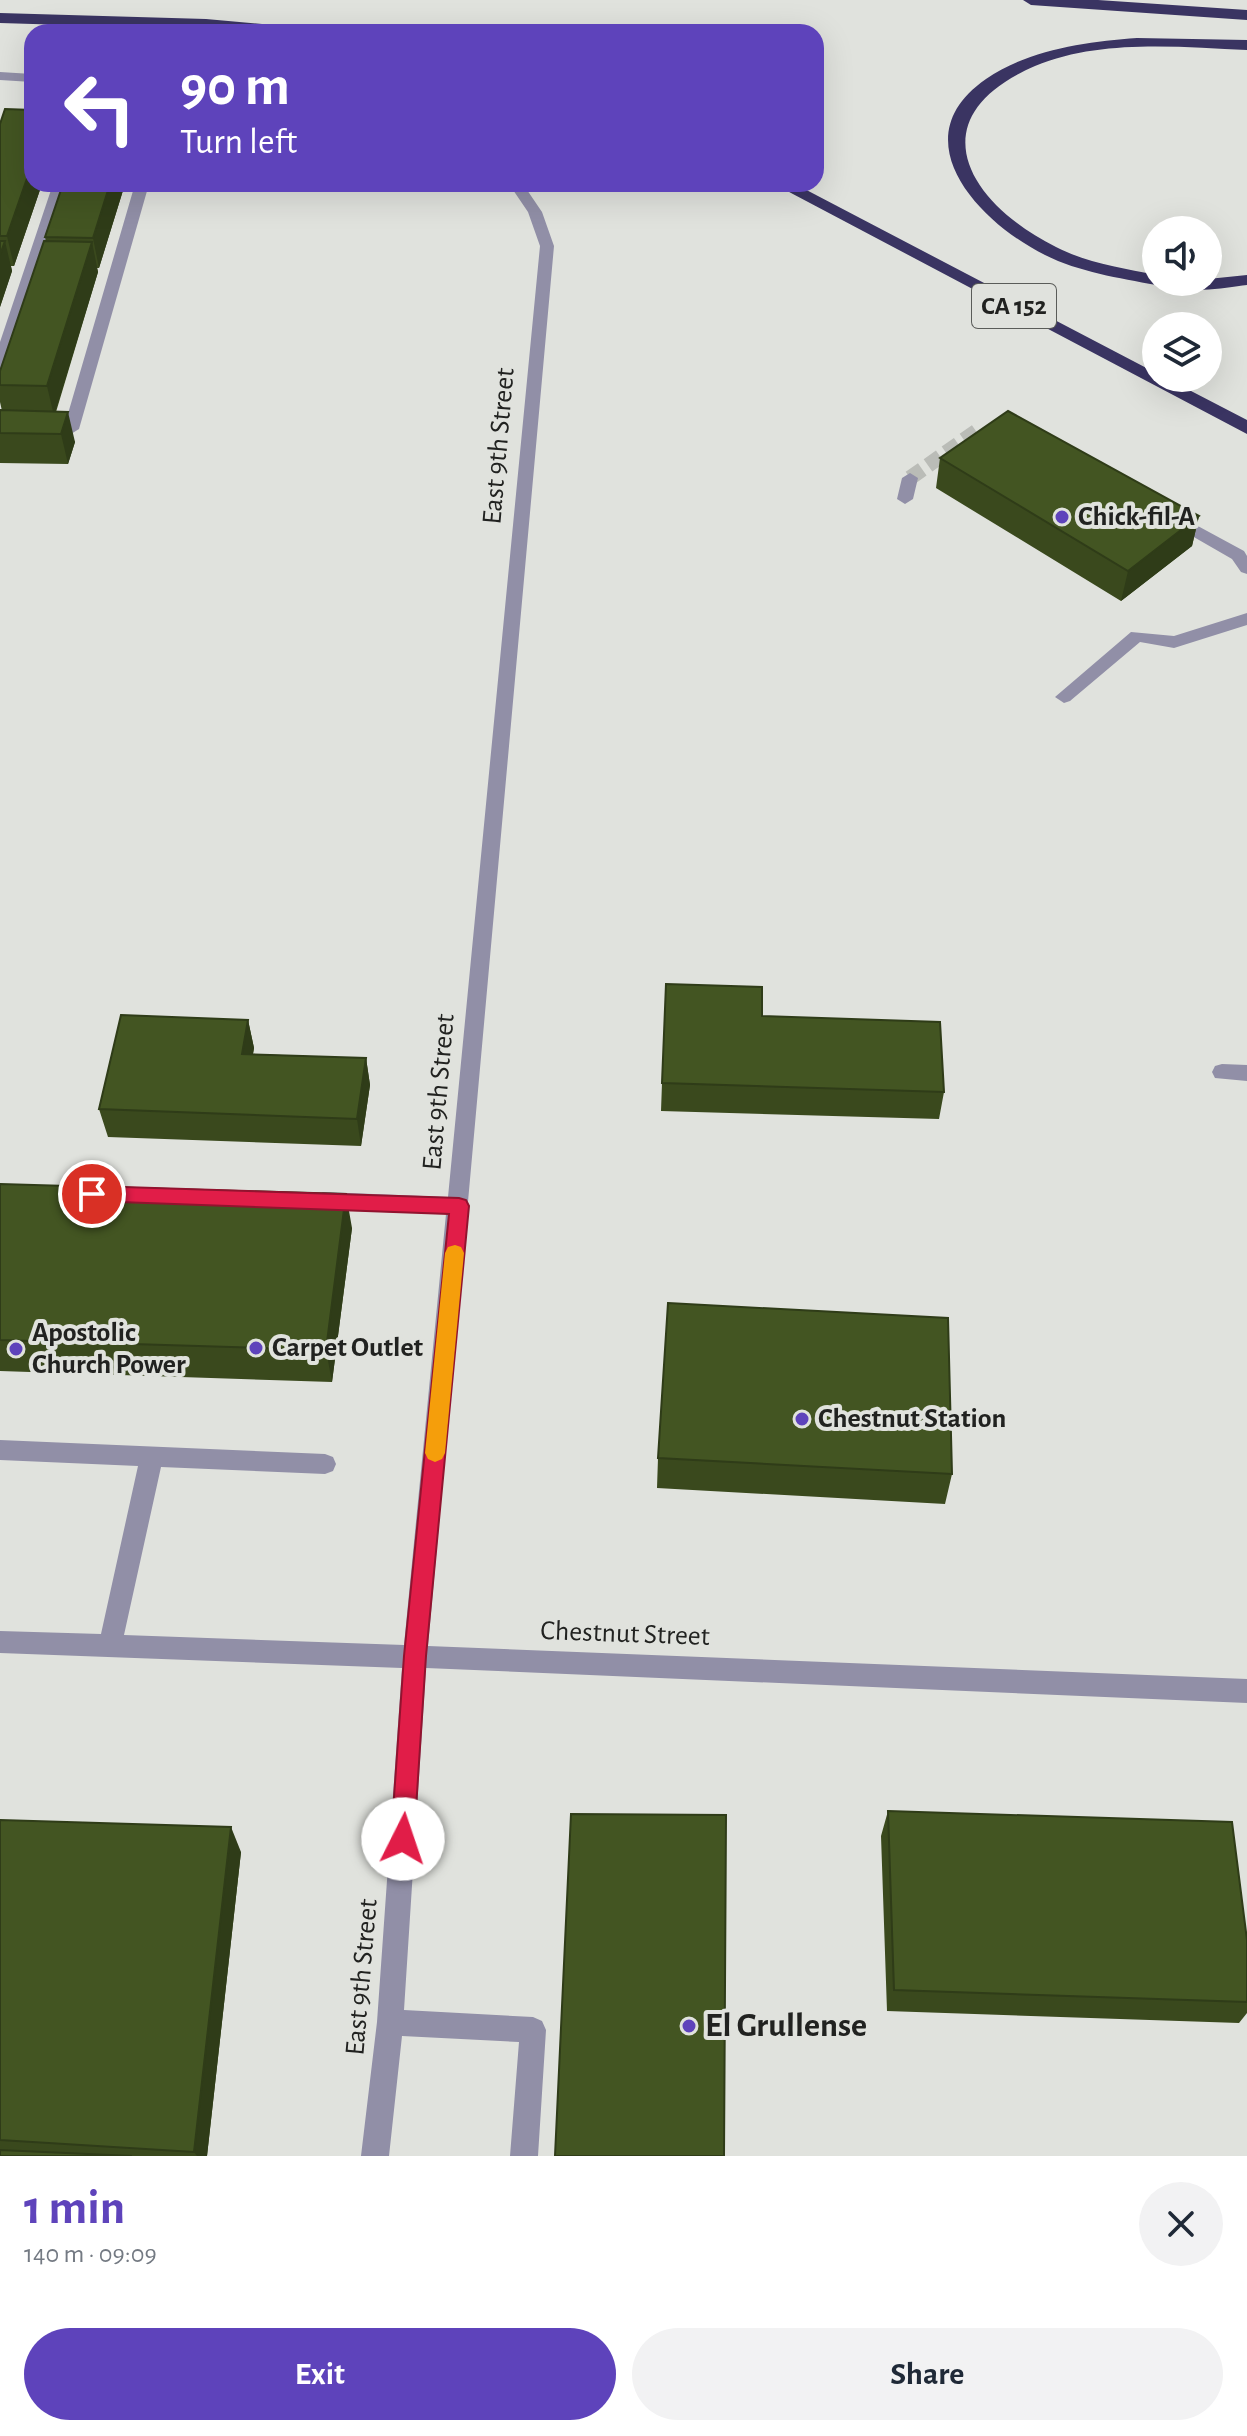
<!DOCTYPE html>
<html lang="en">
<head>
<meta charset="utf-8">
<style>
  :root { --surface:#fff; --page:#f2f2f3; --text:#1f2937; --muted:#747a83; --accent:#5e43bb }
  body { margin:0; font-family:"Alegreya Sans",sans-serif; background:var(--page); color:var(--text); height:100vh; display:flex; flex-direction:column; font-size:30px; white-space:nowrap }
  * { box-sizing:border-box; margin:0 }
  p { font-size:26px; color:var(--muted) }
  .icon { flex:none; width:44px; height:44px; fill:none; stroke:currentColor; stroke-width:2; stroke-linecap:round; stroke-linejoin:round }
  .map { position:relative; height:2156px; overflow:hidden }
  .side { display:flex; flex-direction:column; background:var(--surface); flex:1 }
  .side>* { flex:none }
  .hud { position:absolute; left:24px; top:24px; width:800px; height:168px; border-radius:24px; box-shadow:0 8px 32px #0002; background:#5e43bb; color:#fff; overflow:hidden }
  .controls { position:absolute; left:1142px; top:216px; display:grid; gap:16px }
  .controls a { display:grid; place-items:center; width:80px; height:80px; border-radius:50%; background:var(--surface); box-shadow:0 8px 32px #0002; font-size:40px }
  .pin { position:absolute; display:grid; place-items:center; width:68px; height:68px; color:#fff; margin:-34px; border:4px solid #fff; border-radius:50%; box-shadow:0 2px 8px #0007 }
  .me { position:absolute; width:88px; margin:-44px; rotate:4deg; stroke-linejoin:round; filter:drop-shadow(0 0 6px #0008) }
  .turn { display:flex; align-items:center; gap:28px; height:168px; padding:0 24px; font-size:36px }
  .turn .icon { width:104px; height:104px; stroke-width:2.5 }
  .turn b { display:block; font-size:56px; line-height:68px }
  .round { display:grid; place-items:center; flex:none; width:84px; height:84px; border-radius:42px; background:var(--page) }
  .head { display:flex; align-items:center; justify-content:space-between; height:136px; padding:0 24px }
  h1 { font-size:48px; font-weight:600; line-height:60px; color:var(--accent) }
  .primary-button { display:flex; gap:16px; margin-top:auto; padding:16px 24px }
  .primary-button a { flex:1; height:92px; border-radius:48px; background:var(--accent); color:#fff; font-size:32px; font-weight:600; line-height:92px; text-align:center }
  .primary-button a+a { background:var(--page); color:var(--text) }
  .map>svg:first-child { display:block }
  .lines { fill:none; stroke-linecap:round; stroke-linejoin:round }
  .minor-tunnel { stroke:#babcb7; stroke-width:15; stroke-dasharray:15 7; stroke-linecap:butt }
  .minor { fill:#918fa7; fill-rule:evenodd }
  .highway { fill:#3a3462; fill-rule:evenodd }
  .wall { fill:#3a491d }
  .shaded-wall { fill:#2f3c18 }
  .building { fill:#435522; stroke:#2f3c18; stroke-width:2 }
  .route { fill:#e11d48; stroke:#92132f; stroke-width:2 }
  .slow { fill:#f59e0b }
  .poi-dot { fill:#5e43bb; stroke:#e0e2dd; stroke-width:3 }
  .labels { text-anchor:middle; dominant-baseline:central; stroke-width:8; stroke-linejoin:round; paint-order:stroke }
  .shield { fill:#e0e2dd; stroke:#5a5c59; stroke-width:2 }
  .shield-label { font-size:26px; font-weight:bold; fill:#212220 }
  .street-label { font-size:28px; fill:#212220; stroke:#e0e2dd }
  .poi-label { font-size:28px; font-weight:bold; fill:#212220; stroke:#e0e2dd; text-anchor:start }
  .near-poi-label { font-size:34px; font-weight:bold; fill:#212220; stroke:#e0e2dd; text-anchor:start }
</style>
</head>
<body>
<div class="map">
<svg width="1247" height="2156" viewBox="0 0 1247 2156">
  <rect width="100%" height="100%" fill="#e0e2dd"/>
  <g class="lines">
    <path class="minor-tunnel" d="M910 478 981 428"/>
    <path class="minor" d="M0 72 32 74V82L0 80Z
      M53 184H67L8 365 0 370V342Z
      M135 184H149L79 429 71 434 0 433V423L65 424Z
      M509 184H523L542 212 554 246 428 1646 1247 1679V1703L426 1668 404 2010 533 2017 542 2021 546 2030 538 2156H510L519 2042 402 2036 389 2156H361L377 2022 402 1668 0 1653V1631L101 1634 138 1466 0 1460V1440L325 1454 333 1457 336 1464 333 1471 325 1474 161 1467 124 1635 404 1645 446 1214 323 1210 316 1207 313 1201 316 1195 323 1192 448 1197 540 246 528 212Z
      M910 473 918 478 913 499 905 504 897 499 902 478Z
      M1172 512 1244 551 1247 556V574L1241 572 1232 559 1166 521 1164 517Z
      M1247 613V625L1174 648 1140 642 1070 701 1064 703 1055 697 1131 632 1174 636Z
      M1222 1064 1247 1065V1081L1215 1078 1212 1072 1215 1066Z"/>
    <path class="highway" d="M1023 0H1098L1247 10V20L1031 5Z
      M0 13 206 19 294 27 302 32 0 23Z
      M1137 38 1247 40V50C1178 47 1100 39 1035 66 917 117 966 202 1056 247 1087 263 1122 268 1156 275V282H1163L1156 285C1119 278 1079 272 1045 255 980 223 899 139 986 79 1030 49 1086 42 1137 38Z
      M774 184H795L1156 373V378H1166L1247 420V434Z
      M1247 275V285C1227 287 1191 296 1175 282H1208V279Z"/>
  </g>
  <path class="wall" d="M0 124 32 184H42L14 266H11L12 271 0 307Z
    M63 184H125L99 268H97L98 272 56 412 75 442 68 464 0 463V411H2L0 402V371L46 242 45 237Z
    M940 458 1199 516 1192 546 1121 601 936 488Z
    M762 1016 944 1092 939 1119 661 1111 662 1083Z
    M248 1020 254 1048 253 1054 366 1058 370 1085 361 1146 108 1137 99 1109Z
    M0 1184 352 1228 332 1382 0 1371Z
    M658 1458 952 1474 945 1504 657 1488Z
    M888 1811 1247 2002V2013L1239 2023 887 2011 881 1836Z
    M0 1820 241 1852 207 2156H0Z"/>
  <path class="shaded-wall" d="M32 164V184H42L14 266 7 236Z
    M110 184H125L99 268 93 238Z
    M5 241 12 271 0 307V255Z
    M92 242 98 272 54 416 47 386Z
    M68 412 75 442 68 464 61 434Z
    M1199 516 1192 546 1121 601 1128 571Z
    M248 1020 254 1048 248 1081 242 1054Z
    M366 1058 370 1085 361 1146 357 1119Z
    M346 1194 352 1228 332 1382 326 1350Z
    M231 1827 241 1852 207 2156H197L194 2152Z"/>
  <path class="building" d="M5 109 32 110V164L7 236H0V124Z
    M63 184H110L93 238 45 237Z
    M0 241H5L0 255Z
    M44 241 92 242 47 386 0 385V371Z
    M0 410 68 412 61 434 0 433Z
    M1008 411 1199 516 1128 571 940 458Z
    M666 984 762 987V1016L940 1022 944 1092 662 1083Z
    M121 1015 248 1020 242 1054 366 1058 357 1119 99 1109Z
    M0 1184 346 1194 326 1350 0 1340Z
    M668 1303 948 1318 952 1474 658 1458Z
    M888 1811 1232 1822 1247 1940V2002L894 1990Z
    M571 1814 726 1815 724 2156H555Z
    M0 1820 231 1827 194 2152 0 2140Z
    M0 2150 132 2156H0Z"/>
  <path class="route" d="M92 1186 459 1198 466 1200 469 1206 426 1656 414 1839 411 1847 403 1850 395 1847 391 1839 404 1656 449 1214 92 1201 85 1199 82 1194 85 1188Z"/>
  <path class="slow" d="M455 1245 461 1247 464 1253 445 1453 442 1459 435 1462 428 1459 425 1453 445 1253 448 1247Z"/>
  <g class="poi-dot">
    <circle cx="1062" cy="517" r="8"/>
    <circle cx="256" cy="1348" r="8"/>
    <circle cx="16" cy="1349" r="8"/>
    <circle cx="802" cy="1419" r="8"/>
    <circle cx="689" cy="2026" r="8"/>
  </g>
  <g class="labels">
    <rect class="shield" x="972" y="284" width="84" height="44" rx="6"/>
    <g class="shield-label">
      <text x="1014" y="306">CA 152</text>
    </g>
    <g class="street-label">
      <text transform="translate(499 446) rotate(-85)">East 9th Street</text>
      <text transform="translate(439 1092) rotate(-85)">East 9th Street</text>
      <text transform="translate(625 1634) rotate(2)">Chestnut Street</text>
      <text transform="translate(362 1977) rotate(-85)">East 9th Street</text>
    </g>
    <g class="poi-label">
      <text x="1078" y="517">Chick-fil-A</text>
      <text x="32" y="1333">Apostolic<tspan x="32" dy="32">Church Power</tspan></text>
      <text x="272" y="1348">Carpet Outlet</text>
      <text x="818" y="1419">Chestnut Station</text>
    </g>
    <g class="near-poi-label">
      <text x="705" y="2026">El Grullense</text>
    </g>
  </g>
</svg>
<div class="controls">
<a><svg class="icon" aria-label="sound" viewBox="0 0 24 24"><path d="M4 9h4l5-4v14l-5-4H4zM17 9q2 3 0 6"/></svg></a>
<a><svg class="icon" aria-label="layers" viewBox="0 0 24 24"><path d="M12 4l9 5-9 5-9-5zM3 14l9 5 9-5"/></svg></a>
</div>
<div class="pin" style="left:92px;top:1194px;background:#d93025"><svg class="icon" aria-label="arrive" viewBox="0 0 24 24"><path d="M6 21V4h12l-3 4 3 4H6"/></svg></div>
<svg class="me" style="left:403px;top:1839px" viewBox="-20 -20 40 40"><circle r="19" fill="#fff"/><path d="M0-13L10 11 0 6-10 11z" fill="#e11d48"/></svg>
<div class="hud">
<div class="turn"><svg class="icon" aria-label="left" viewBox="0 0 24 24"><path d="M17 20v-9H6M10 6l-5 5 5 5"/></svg><div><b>90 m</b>Turn left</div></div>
</div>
</div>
<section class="side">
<div class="head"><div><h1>1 min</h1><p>140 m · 09:09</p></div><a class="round"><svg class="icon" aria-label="close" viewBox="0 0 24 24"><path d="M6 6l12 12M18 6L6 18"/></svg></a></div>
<div class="primary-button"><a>Exit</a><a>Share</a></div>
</section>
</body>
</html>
